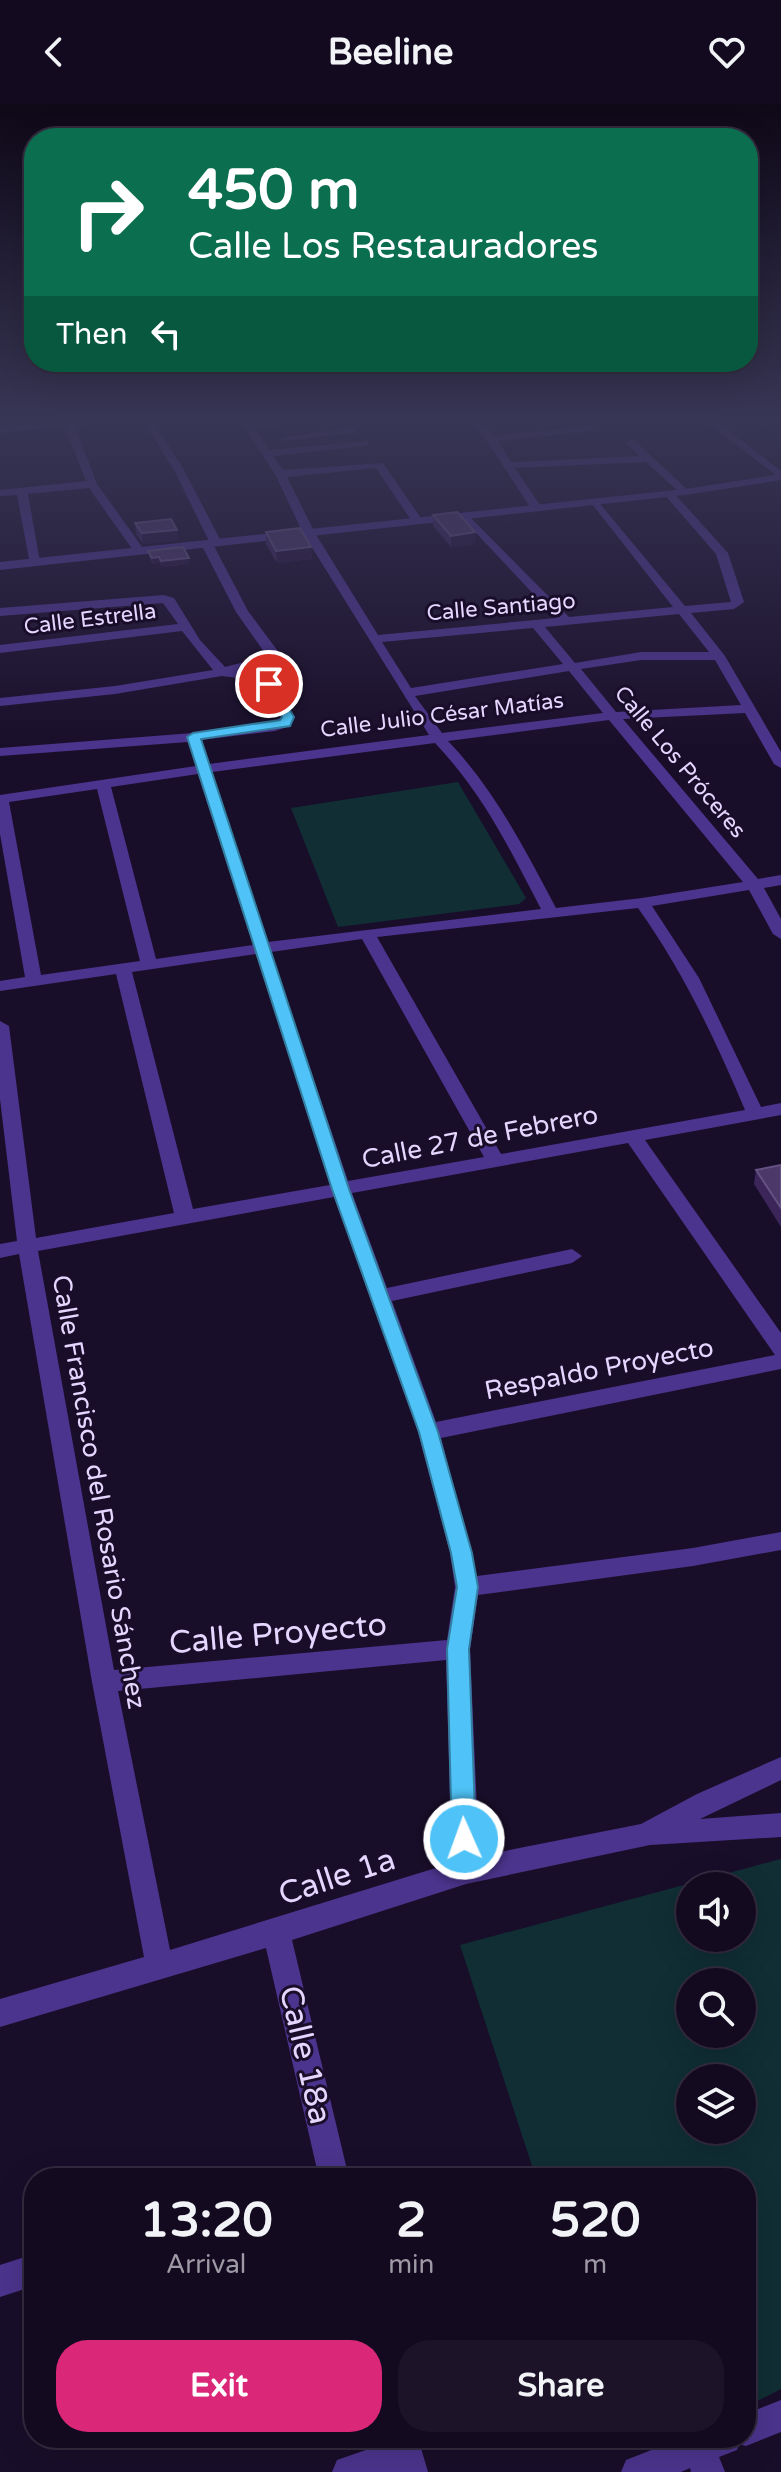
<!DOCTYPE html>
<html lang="en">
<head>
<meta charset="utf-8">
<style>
  :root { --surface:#130a20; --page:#1c1329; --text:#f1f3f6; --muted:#9d9aa5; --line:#322b3e; --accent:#db2777 }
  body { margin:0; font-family:"Varela Round",sans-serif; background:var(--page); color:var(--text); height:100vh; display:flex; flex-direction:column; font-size:30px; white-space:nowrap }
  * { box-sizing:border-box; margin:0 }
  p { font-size:26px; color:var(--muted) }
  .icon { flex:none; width:44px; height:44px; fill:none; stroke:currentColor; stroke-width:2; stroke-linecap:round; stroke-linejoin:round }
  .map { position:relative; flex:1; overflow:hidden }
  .side { position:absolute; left:24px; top:2064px; width:732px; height:280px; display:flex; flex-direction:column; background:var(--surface); border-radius:32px; box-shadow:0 8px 32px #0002,0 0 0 2px var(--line) }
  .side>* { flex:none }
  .hud { position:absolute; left:24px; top:24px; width:734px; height:244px; border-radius:32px; box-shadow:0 8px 32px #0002,0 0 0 2px var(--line); background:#0b6e4f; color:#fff; overflow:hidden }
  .buttons { position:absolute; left:676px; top:1768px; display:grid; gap:16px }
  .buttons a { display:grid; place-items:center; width:80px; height:80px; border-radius:50%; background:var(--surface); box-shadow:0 8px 32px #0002,0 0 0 2px var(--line); font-size:40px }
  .pin { position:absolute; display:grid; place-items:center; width:68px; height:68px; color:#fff; margin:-34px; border:4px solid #fff; border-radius:50%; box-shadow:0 2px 8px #0007 }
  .me { position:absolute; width:88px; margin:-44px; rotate:358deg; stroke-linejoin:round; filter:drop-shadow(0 0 6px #0008) }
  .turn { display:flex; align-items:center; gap:28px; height:168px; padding:0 32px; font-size:36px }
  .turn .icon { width:104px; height:104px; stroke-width:2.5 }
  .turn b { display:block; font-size:56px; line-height:68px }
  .then { display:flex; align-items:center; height:76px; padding:0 32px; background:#0003; gap:16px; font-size:30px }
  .eta { display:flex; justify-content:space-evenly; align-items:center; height:136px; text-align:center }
  .eta b { font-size:48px; font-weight:700; line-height:56px }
  .action { display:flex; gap:16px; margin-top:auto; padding:16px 32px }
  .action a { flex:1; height:92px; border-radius:32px; background:var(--accent); color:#fff; font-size:32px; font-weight:700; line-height:92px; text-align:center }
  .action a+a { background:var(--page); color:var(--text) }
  header { display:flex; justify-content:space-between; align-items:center; height:104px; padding:0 32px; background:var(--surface); font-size:36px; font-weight:700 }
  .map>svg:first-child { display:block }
  .green { fill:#102e34; fill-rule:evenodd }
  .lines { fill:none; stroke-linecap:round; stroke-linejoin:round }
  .minor { fill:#4b348d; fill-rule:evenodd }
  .tertiary { fill:#4b348d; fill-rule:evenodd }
  .wall { fill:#3b2559 }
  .shaded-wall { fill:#26143e }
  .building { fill:#4d386a; stroke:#655182; stroke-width:2 }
  .route { fill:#4fc3f7; stroke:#337fa1; stroke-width:2 }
  .labels { text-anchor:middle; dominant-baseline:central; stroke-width:6; stroke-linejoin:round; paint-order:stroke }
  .far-street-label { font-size:22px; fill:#e4d6ff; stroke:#190e2a }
  .street-label { font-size:26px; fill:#e4d6ff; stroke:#190e2a }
  .near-street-label { font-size:32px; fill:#e4d6ff; stroke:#190e2a }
</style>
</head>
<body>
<header><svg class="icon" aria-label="back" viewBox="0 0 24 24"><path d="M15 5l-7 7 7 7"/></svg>Beeline<svg class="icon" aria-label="heart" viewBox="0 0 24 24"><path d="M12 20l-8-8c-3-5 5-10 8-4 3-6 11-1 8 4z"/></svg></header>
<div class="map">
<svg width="781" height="2368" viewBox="0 0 781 2368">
  <rect width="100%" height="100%" fill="#190e2a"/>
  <path class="green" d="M458 678 526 794 519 800 338 823 291 704Z
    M781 1755V2285L746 2303V2074H536L460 1841ZM690 1782H742V1834H690ZM742 1878V1930H690V1878ZM690 1974H742V2026H690Z"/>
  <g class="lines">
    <path class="minor" d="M80 315H115L75 322 97 380 145 447 135 449 89 384 28 390 40 458 30 460 17 391 0 392V386L86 377 65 323 0 329V323Z
      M142 315H152L184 366 222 439 214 442 248 507 280 550 277 558 243 567 268 575 295 613 290 622 275 627 201 636 209 660 429 631 303 429 275 370 239 315H249L251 319 314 315 255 324 269 346 368 337V341L364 342 273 352 283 366 383 359 423 417 413 419 376 364 287 373 315 429 378 531 556 514 462 414V410L466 409 569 513 673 503 592 400V396L596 395 685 502 731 498 716 450 664 390 673 388 728 449 744 498 734 505 691 509 725 552 781 648V664L774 660 745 609 623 615 758 775 781 771V781L764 784 781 815V835L773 830 749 786 652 802 699 874 761 1003 781 999V1011L645 1036 781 1229V1265L441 1334 477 1472 693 1444 781 1428V1446L693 1462 478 1491 470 1545 479 1752 641 1720 697 1690 781 1653V1676L700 1715 781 1709V1733L650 1741 466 1780 292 1836 349 2074H319L266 1844 0 1923V1895L144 1853 92 1578 19 1150 0 1154V1140L17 1137 0 995V917L9 922 36 1134 174 1109 116 870 0 887V877L25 873 0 730V691L196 662 188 638 0 652V644L193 629 272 619 281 613 259 581 245 575 222 572 115 590 0 602V594L115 582 213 566 182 527 0 549V541L178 520 163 499 0 512V504L164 491 174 494 200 536 225 563 267 552 236 508 201 440 209 437 174 366ZM679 510 709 548H641L575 559 545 523ZM533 524 563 560 411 584 382 538ZM641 556H715L741 601 616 608 581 565ZM569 567 603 609 442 629 415 592ZM609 616 743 778 642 794 556 804C524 744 495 686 448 637ZM435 639C484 691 508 742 541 805L268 838 212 668ZM198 670 253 841 156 855 111 683ZM97 685 140 857 41 871 9 698ZM638 804C683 867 715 935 745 1006L501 1050 377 833ZM362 835 484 1053 348 1077 271 848ZM256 850 330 1081 193 1105 132 868ZM628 1039 775 1251 436 1318 392 1197 572 1159 582 1152 572 1145 387 1184 352 1089ZM334 1093 418 1328 450 1449 455 1483 447 1536 114 1566 38 1147ZM446 1556 452 1759 170 1846 118 1587Z
      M468 315H478L494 332 593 322V326L589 327 498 337 511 358 639 352 625 338 634 336 690 388 681 390 646 358 515 364 542 404 532 406 487 337Z
      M703 315H714L781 367V375Z
      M353 323 358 326 357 328 285 337 280 334Z
      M34 2150V2182L0 2193V2161Z
      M781 2296V2328L746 2342 739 2340 737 2346 719 2353 725 2368H691L690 2364 681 2368H621L626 2356 682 2334H746V2310Z
      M384 2334H418L428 2368H332L337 2356 386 2339Z"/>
    <path class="tertiary" d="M781 370V376L685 391 0 466V458L685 385Z"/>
  </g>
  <path class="wall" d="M433 411 475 440 451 443 433 422Z
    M135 419 177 426 178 436 143 440 136 430Z
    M266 428 311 443 312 455 277 459 266 440Z
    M148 447 189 460 162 463 160 459 153 460 149 453Z
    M781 1061V1123L754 1080 756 1066Z"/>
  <path class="shaded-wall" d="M177 426 178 436 143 440 142 429Z
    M475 428V440L451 443V432Z
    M311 443 312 455 277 459 276 447Z
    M159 453 160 459 153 460 152 454Z
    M189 454V460L162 463 161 457Z"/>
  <path class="building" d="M457 408 475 428 451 432 433 411Z
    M171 415 177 426 142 429 135 419Z
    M300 424 311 443 276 447 266 428Z
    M183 443 189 454 161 457 159 453 152 454 148 447Z
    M781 1061V1104L756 1066Z"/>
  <linearGradient id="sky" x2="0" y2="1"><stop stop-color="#0e0817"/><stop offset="0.49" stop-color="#383655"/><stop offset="1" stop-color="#383655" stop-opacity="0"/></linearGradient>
  <rect width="781" height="646" fill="url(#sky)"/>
  <path class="route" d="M265 577H273L294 613 290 622 201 635 349 1085 438 1328 472 1449 478 1483 469 1545 476 1735 473 1743 464 1746 456 1743 452 1735 447 1545 457 1483 451 1449 419 1328 332 1085 187 633 193 629 280 616 282 613 263 580Z"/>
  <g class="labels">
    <g class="far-street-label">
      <text transform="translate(501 503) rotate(-5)">Calle Santiago</text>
      <text transform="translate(90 515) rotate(-7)">Calle Estrella</text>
      <text transform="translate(442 611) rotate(-7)">Calle Julio César Matías</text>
      <text transform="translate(680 658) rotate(50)">Calle Los Próceres</text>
    </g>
    <g class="street-label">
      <text transform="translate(480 1033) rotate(-11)">Calle 27 de Febrero</text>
      <text transform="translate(599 1265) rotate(-11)">Respaldo Proyecto</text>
      <text transform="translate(99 1388) rotate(80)">Calle Francisco del Rosario Sánchez</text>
    </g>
    <g class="near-street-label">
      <text transform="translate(278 1530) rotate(-5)">Calle Proyecto</text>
      <text transform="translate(337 1773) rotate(-18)">Calle 1a</text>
      <text transform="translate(305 1951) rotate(77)">Calle 18a</text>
    </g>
  </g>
</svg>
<div class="buttons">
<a><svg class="icon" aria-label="sound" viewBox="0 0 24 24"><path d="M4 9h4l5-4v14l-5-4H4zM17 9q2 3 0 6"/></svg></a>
<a><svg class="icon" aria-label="search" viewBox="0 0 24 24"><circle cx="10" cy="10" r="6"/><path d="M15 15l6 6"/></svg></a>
<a><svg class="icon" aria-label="layers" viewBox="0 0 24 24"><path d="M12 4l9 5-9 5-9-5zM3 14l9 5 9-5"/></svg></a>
</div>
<div class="pin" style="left:269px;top:580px;background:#d93025"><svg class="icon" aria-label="arrive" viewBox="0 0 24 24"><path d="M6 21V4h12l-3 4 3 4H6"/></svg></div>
<svg class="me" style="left:464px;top:1735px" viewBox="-20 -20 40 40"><circle r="17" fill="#4fc3f7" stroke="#fff" stroke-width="3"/><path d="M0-11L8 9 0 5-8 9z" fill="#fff"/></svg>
<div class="hud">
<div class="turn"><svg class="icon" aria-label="right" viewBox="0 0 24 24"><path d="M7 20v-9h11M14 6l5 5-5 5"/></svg><div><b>450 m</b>Calle Los Restauradores</div></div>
<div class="then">Then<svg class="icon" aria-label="left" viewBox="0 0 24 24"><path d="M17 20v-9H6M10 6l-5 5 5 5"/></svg></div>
</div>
<section class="side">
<div class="eta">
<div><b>13:20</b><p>Arrival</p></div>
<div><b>2</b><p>min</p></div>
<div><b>520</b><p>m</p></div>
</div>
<div class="action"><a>Exit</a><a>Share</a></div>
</section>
</div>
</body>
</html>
